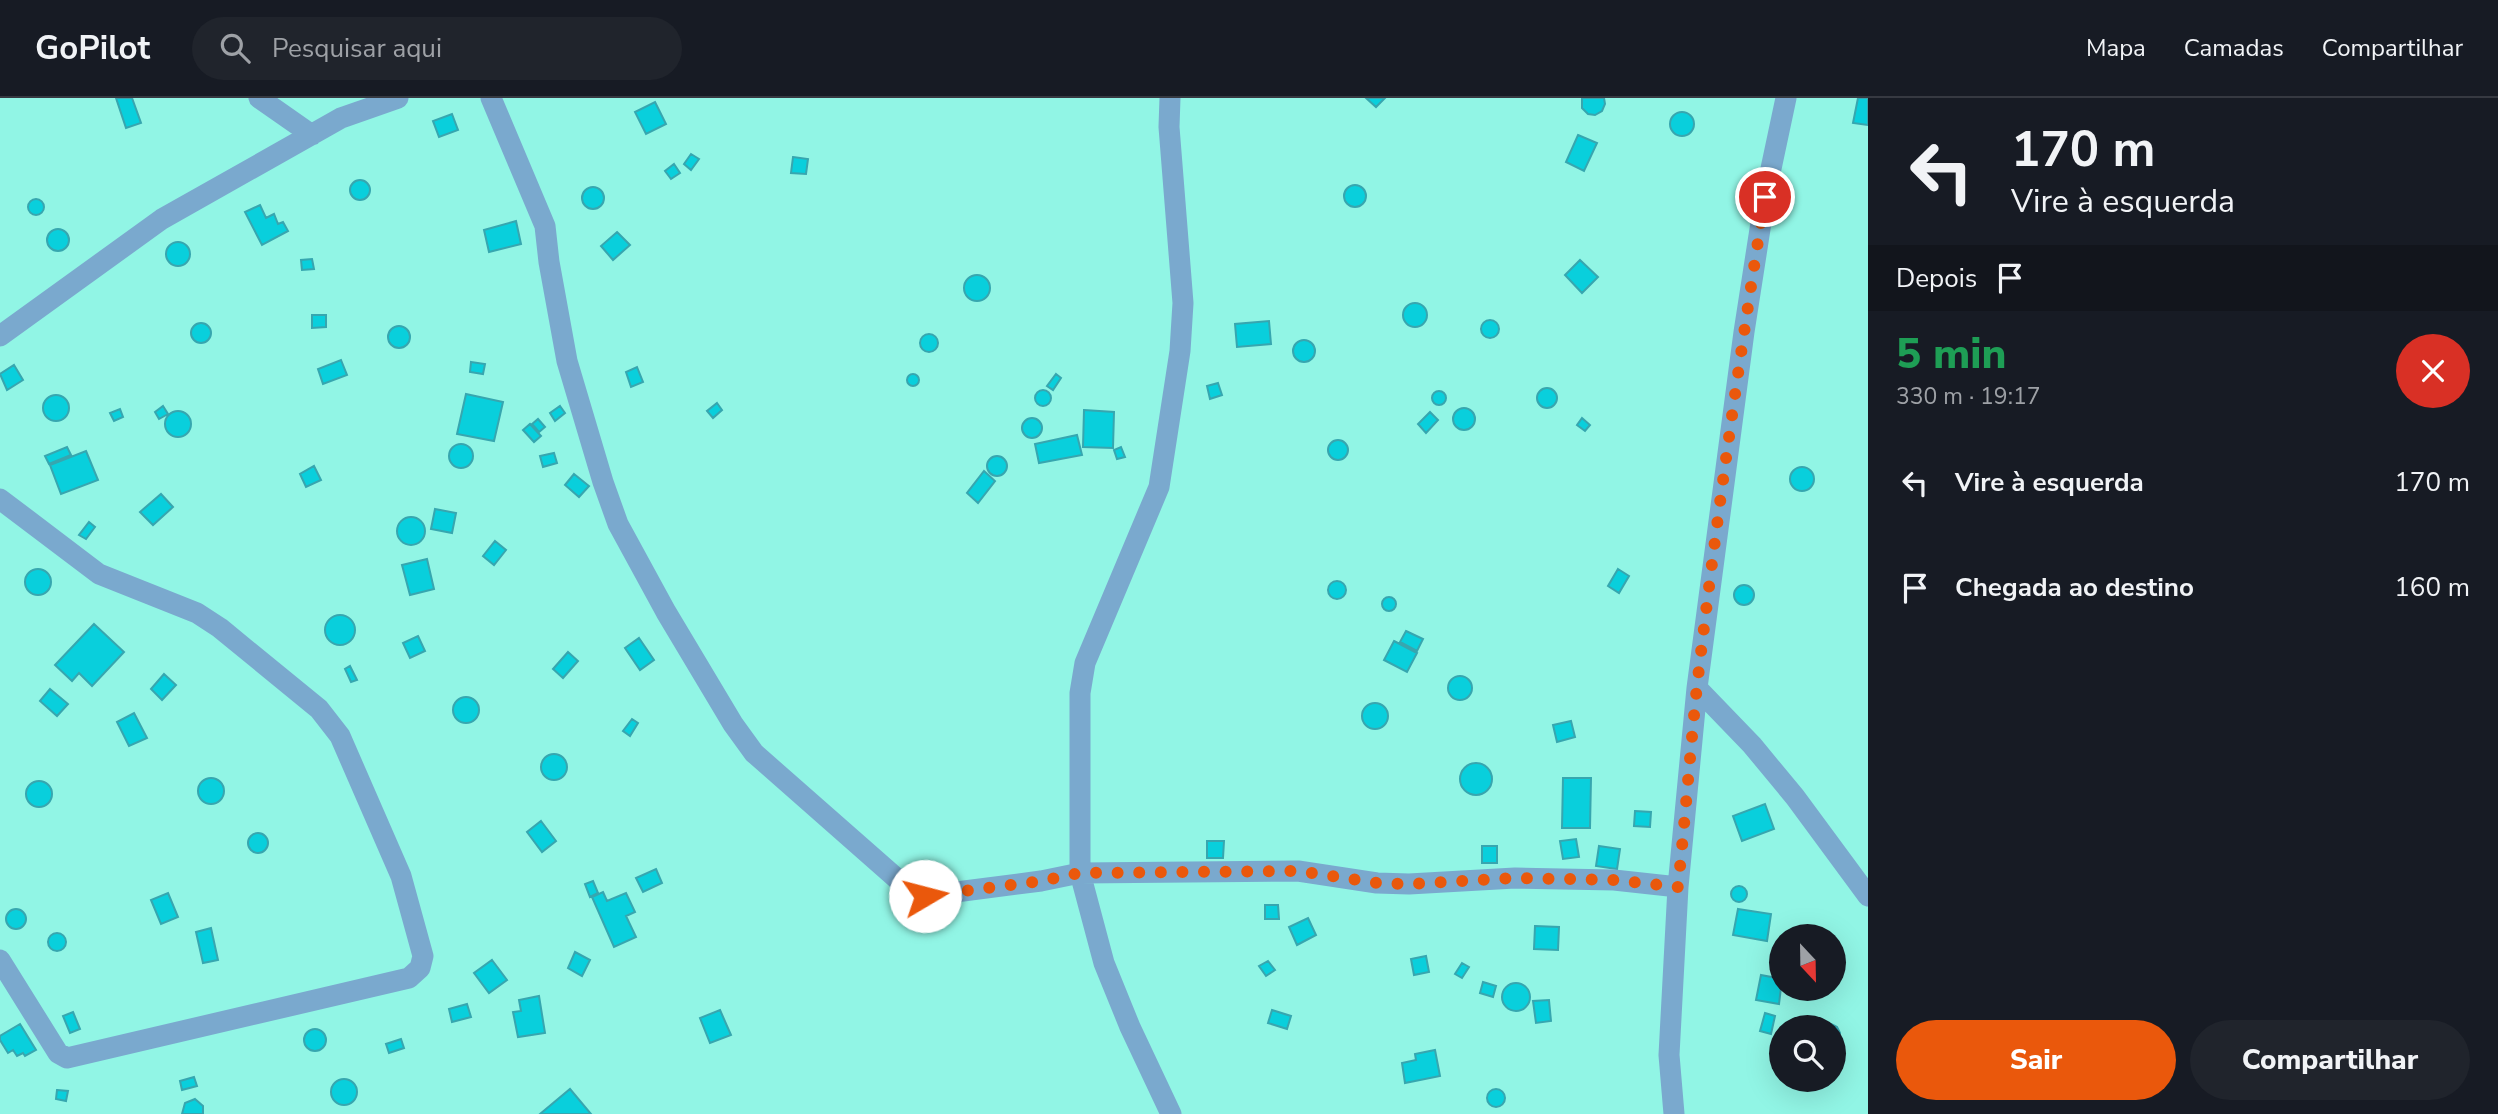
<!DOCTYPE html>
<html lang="pt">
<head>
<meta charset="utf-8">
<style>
  :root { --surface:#171b24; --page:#20242c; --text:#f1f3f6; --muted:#9ea1a6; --line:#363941; --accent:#ea580c }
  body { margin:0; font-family:"Nunito Sans",sans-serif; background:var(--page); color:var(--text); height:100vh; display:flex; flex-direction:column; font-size:26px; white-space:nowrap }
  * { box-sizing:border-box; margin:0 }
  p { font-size:23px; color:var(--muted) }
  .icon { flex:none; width:38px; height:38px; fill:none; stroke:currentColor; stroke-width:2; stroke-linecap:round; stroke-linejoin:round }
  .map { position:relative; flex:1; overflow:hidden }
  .sheet { display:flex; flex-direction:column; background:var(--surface); width:630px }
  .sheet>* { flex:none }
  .banner { background:#171b24; color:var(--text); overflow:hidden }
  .needle { width:46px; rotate:158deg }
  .controls { position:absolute; left:1769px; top:826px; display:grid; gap:14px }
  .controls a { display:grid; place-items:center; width:77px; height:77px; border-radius:50%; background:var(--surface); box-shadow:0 7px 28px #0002; font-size:35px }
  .pin { position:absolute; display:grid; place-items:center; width:60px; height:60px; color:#fff; margin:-30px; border:4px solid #fff; border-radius:50%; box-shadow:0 2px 7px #0007 }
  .me { position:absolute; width:77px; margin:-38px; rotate:82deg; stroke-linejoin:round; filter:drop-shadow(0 0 5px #0008) }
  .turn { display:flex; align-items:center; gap:24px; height:147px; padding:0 28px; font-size:32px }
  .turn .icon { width:91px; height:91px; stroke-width:2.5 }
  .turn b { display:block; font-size:49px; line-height:60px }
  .then { display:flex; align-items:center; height:66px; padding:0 28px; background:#0003; gap:14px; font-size:26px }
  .round { display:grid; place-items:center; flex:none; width:74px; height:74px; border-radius:37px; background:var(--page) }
  .head { display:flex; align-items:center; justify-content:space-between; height:119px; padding:0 28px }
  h1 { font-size:42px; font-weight:800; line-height:52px; color:#1e9e55 }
  .action { display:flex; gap:14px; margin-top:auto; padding:14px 28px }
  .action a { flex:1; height:80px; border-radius:42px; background:var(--accent); color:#fff; font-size:28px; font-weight:800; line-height:80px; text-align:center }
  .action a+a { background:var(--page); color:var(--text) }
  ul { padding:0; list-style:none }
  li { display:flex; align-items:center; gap:21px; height:105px; padding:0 28px }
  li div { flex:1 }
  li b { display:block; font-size:26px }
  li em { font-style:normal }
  header { display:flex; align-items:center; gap:42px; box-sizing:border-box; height:98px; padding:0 35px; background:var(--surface); border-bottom:2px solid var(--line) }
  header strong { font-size:33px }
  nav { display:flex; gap:38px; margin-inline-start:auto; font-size:24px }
  .search { width:490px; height:63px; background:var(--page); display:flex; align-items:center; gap:18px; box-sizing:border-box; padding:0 24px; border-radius:38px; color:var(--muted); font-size:26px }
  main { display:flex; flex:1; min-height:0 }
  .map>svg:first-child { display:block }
  .building { fill:#09cfdc; stroke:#37a6af; stroke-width:2 }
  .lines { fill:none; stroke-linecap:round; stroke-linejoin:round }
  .street { stroke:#7aa9ce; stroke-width:21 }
  .route { stroke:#ea580c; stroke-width:12; stroke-dasharray:0 21.6 }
</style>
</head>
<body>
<header>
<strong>GoPilot</strong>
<div class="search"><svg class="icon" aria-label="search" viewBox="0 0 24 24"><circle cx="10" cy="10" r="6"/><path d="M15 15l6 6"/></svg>Pesquisar aqui</div>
<nav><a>Mapa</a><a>Camadas</a><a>Compartilhar</a></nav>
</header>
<main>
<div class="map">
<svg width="1868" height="1016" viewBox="0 0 1868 1016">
  <rect width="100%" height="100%" fill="#91f5e5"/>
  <path class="building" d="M116 0H132L141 25 126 30Z
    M1366 0H1385L1376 9Z
    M1582 0H1604L1605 6 1602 13 1595 17 1588 16 1582 10Z
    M1858 0H1868V27L1853 25Z
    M655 4 666 26 646 36 635 14Z
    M1670 26a12 12 0 1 1 24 0a12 12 0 1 1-24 0Z
    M452 16 458 32 439 39 433 23Z
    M1578 37 1597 45 1584 73 1566 64Z
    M691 56 699 61 691 72 684 66Z
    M793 59 808 61 806 76 791 75Z
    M674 66 680 75 671 81 665 73Z
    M350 92a10 10 0 1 1 20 0a10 10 0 1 1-20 0Z
    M1344 98a11 11 0 1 1 22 0a11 11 0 1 1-22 0Z
    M582 100a11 11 0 1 1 22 0a11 11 0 1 1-22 0Z
    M28 109a8 8 0 1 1 16 0a8 8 0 1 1-16 0Z
    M260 107 266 120 274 116 278 126 283 124 288 133 262 147 245 114Z
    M516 123 521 146 489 154 484 132Z
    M47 142a11 11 0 1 1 22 0a11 11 0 1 1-22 0Z
    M617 134 630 147 613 162 601 148Z
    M166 156a12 12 0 1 1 24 0a12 12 0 1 1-24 0Z
    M312 161 314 171 302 172 301 162Z
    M1580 162 1598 179 1582 195 1565 177Z
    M964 190a13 13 0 1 1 26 0a13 13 0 1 1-26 0Z
    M1403 217a12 12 0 1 1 24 0a12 12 0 1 1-24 0Z
    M312 217H326V229L312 230Z
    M1481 231a9 9 0 1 1 18 0a9 9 0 1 1-18 0Z
    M1269 223 1271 246 1237 249 1235 226Z
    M191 235a10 10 0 1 1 20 0a10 10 0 1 1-20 0Z
    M388 239a11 11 0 1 1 22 0a11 11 0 1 1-22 0Z
    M920 245a9 9 0 1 1 18 0a9 9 0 1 1-18 0Z
    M1293 253a11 11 0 1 1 22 0a11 11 0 1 1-22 0Z
    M341 262 347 277 323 286 318 271Z
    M471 264 485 266 483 276 470 274Z
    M14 267 23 282 7 292 0 276Z
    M637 269 643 284 631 289 626 274Z
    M907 282a6 6 0 1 1 12 0a6 6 0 1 1-12 0Z
    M1056 276 1061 280 1053 292 1047 288Z
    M1218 285 1222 297 1210 301 1207 288Z
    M1537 300a10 10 0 1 1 20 0a10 10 0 1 1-20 0Z
    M1035 300a8 8 0 1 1 16 0a8 8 0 1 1-16 0Z
    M1432 300a7 7 0 1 1 14 0a7 7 0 1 1-14 0Z
    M466 296 503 304 494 343 457 336Z
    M43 310a13 13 0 1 1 26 0a13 13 0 1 1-26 0Z
    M717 305 722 312 713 320 707 313Z
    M163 308 168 316 159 321 155 314Z
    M560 308 565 315 555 323 550 315Z
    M1453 321a11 11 0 1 1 22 0a11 11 0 1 1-22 0Z
    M120 311 123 319 114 323 110 315Z
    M1084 312 1114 314 1113 350 1083 349Z
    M165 326a13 13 0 1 1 26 0a13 13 0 1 1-26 0Z
    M1430 314 1438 322 1426 335 1418 326Z
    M1022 330a10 10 0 1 1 20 0a10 10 0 1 1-20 0Z
    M1582 320 1590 327 1585 333 1577 327Z
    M538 321 545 329 539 334 532 326Z
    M530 326 541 338 534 344 523 332Z
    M1077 337 1082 357 1039 365 1035 346Z
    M1328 352a10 10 0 1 1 20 0a10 10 0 1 1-20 0Z
    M449 358a12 12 0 1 1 24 0a12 12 0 1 1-24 0Z
    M67 349 71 357 49 366 45 358Z
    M1121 349 1125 359 1117 361 1114 352Z
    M86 353 98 382 61 396 50 367Z
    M554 355 557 365 543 369 540 358Z
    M987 368a10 10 0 1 1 20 0a10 10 0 1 1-20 0Z
    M314 368 321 382 306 389 300 376Z
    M1790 381a12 12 0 1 1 24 0a12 12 0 1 1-24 0Z
    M984 373 995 383 978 405 967 395Z
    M574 376 589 388 579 399 565 387Z
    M161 396 173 409 153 427 140 414Z
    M435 411 456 415 452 435 431 431Z
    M397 433a14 14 0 1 1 28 0a14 14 0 1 1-28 0Z
    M89 424 95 429 86 441 79 437Z
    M495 443 506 452 494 467 483 458Z
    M427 461 434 491 410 497 402 467Z
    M25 484a13 13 0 1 1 26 0a13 13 0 1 1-26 0Z
    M1618 471 1629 478 1619 495 1608 488Z
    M1328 492a9 9 0 1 1 18 0a9 9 0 1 1-18 0Z
    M1734 497a10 10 0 1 1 20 0a10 10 0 1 1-20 0Z
    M1382 506a7 7 0 1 1 14 0a7 7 0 1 1-14 0Z
    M325 532a15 15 0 1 1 30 0a15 15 0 1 1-30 0Z
    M94 526 124 554 92 588 79 575 72 583 55 567Z
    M1406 533 1423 541 1417 553 1400 544Z
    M418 538 425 553 410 560 403 545Z
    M639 540 654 562 640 572 625 550Z
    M1394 543 1417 555 1407 574 1384 562Z
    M568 554 578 563 563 580 553 571Z
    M350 568 357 582 351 584 345 571Z
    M164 576 176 587 162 602 151 591Z
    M1448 590a12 12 0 1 1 24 0a12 12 0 1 1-24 0Z
    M50 591 68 606 57 618 40 603Z
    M453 612a13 13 0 1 1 26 0a13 13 0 1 1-26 0Z
    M1362 618a13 13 0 1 1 26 0a13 13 0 1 1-26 0Z
    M134 615 147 640 129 648 117 624Z
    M632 621 638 625 630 638 623 633Z
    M1571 623 1575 639 1557 644 1553 627Z
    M541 669a13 13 0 1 1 26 0a13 13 0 1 1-26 0Z
    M1460 681a16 16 0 1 1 32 0a16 16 0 1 1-32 0Z
    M198 693a13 13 0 1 1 26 0a13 13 0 1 1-26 0Z
    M1563 680H1591L1590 730H1562Z
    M26 696a13 13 0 1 1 26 0a13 13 0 1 1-26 0Z
    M1765 706 1774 731 1742 743 1733 718Z
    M1635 713 1651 714 1650 729 1634 728Z
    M541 723 556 743 542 754 527 734Z
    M248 745a10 10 0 1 1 20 0a10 10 0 1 1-20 0Z
    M1576 741 1579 759 1563 761 1560 743Z
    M1207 743H1224L1223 760H1207Z
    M1482 748H1497V765H1482Z
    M1599 748 1620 751 1617 771 1596 768Z
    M656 771 662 785 643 794 636 780Z
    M593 783 598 795 590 799 585 786Z
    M1731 796a8 8 0 1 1 16 0a8 8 0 1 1-16 0Z
    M603 794 607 803 626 795 635 814 626 818 636 839 614 849 592 799Z
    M168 795 178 819 161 826 151 802Z
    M1265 807H1278L1279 821H1265Z
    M6 821a10 10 0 1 1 20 0a10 10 0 1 1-20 0Z
    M1738 811 1771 816 1767 843 1733 837Z
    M1308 820 1316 837 1297 847 1289 829Z
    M1535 828 1559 829 1558 852 1534 851Z
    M211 830 218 862 203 865 196 834Z
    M48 844a9 9 0 1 1 18 0a9 9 0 1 1-18 0Z
    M575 854 590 862 582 878 568 870Z
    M1426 858 1429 874 1414 877 1411 861Z
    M492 862 507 882 489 895 474 875Z
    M1268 863 1275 872 1266 878 1259 868Z
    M1462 865 1469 869 1462 880 1455 876Z
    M1761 877 1782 881 1779 906 1756 902Z
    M1483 884 1496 888 1493 899 1480 895Z
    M1502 899a14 14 0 1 1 28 0a14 14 0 1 1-28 0Z
    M539 898 545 935 518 939 513 914 521 913 519 902Z
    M1549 902 1551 923 1536 925 1533 903Z
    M467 906 471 919 452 924 449 911Z
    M720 912 731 937 710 945 700 920Z
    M1272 912 1291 918 1287 931 1268 925Z
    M73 914 80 931 70 935 63 918Z
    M1765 915 1775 918 1771 936 1760 933Z
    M20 926 36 952 25 958 23 955 17 958 13 952 8 955 0 942V938Z
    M1831 926 1837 929 1840 935 1839 942 1834 947V929H1821Z
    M304 942a11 11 0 1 1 22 0a11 11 0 1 1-22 0Z
    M401 941 404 950 389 955 386 946Z
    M1435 952 1440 978 1405 985 1402 965 1416 962 1415 956Z
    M194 979 197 988 182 992 180 983Z
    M331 994a13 13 0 1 1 26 0a13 13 0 1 1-26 0Z
    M1487 1000a9 9 0 1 1 18 0a9 9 0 1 1-18 0Z
    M570 991 591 1016H540Z
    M57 992 68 993 66 1003 56 1001Z
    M195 1001 203 1008V1016H182L185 1005Z"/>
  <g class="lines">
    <path class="street" d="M259 0 312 37
      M491 0 545 128 549 164 567 263 603 384 618 426 666 514 733 626 754 655 912 794 925 798 1041 783 1080 775 1298 773 1377 785 1409 786 1515 780 1614 782 1678 789
      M1170 0 1169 29 1183 205 1180 253 1159 389 1085 565 1080 595V775L1104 865 1130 929 1171 1016
      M0 238 162 121 341 20 398 0
      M0 401 99 476 197 515 220 530 319 611 340 638 401 778 423 858 420 870 409 880 67 960 58 955 0 862
      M1697 590 1752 647 1795 699 1868 798
      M1674 1016 1669 957 1678 789 1697 590 1744 234 1765 99 1786 0"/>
  </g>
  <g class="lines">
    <path class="route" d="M925 798 1041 783 1080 775 1298 773 1377 785 1409 786 1516 780 1614 782 1678 789C1685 722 1690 655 1697 588 1716 425 1739 262 1765 99"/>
  </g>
</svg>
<div class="controls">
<a><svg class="needle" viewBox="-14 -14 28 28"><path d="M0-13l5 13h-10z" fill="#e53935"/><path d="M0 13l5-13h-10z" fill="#9ea1a6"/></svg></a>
<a><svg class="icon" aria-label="search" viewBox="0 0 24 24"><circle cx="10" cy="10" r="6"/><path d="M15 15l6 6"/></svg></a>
</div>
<div class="pin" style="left:1765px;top:99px;background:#d93025"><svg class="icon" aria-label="arrive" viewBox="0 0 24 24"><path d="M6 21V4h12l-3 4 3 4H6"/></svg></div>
<svg class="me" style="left:925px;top:798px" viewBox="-20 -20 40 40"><circle r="19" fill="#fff"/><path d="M0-13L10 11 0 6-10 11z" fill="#ea580c"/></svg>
</div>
<section class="sheet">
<div class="banner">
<div class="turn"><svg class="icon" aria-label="left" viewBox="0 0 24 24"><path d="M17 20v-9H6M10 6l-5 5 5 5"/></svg><div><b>170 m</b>Vire à esquerda</div></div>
<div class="then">Depois<svg class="icon" aria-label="arrive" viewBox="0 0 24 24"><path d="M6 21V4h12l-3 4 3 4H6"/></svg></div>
</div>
<div class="head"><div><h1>5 min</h1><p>330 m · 19:17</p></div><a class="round" style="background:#d93025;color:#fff"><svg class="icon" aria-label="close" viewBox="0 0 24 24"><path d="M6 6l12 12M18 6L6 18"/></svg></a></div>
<ul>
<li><svg class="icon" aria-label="left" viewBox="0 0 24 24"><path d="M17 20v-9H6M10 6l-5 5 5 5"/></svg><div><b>Vire à esquerda</b></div><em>170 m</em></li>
<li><svg class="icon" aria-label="arrive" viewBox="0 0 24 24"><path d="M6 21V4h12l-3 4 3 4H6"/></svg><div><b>Chegada ao destino</b></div><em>160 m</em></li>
</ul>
<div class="action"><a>Sair</a><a>Compartilhar</a></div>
</section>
</main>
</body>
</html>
